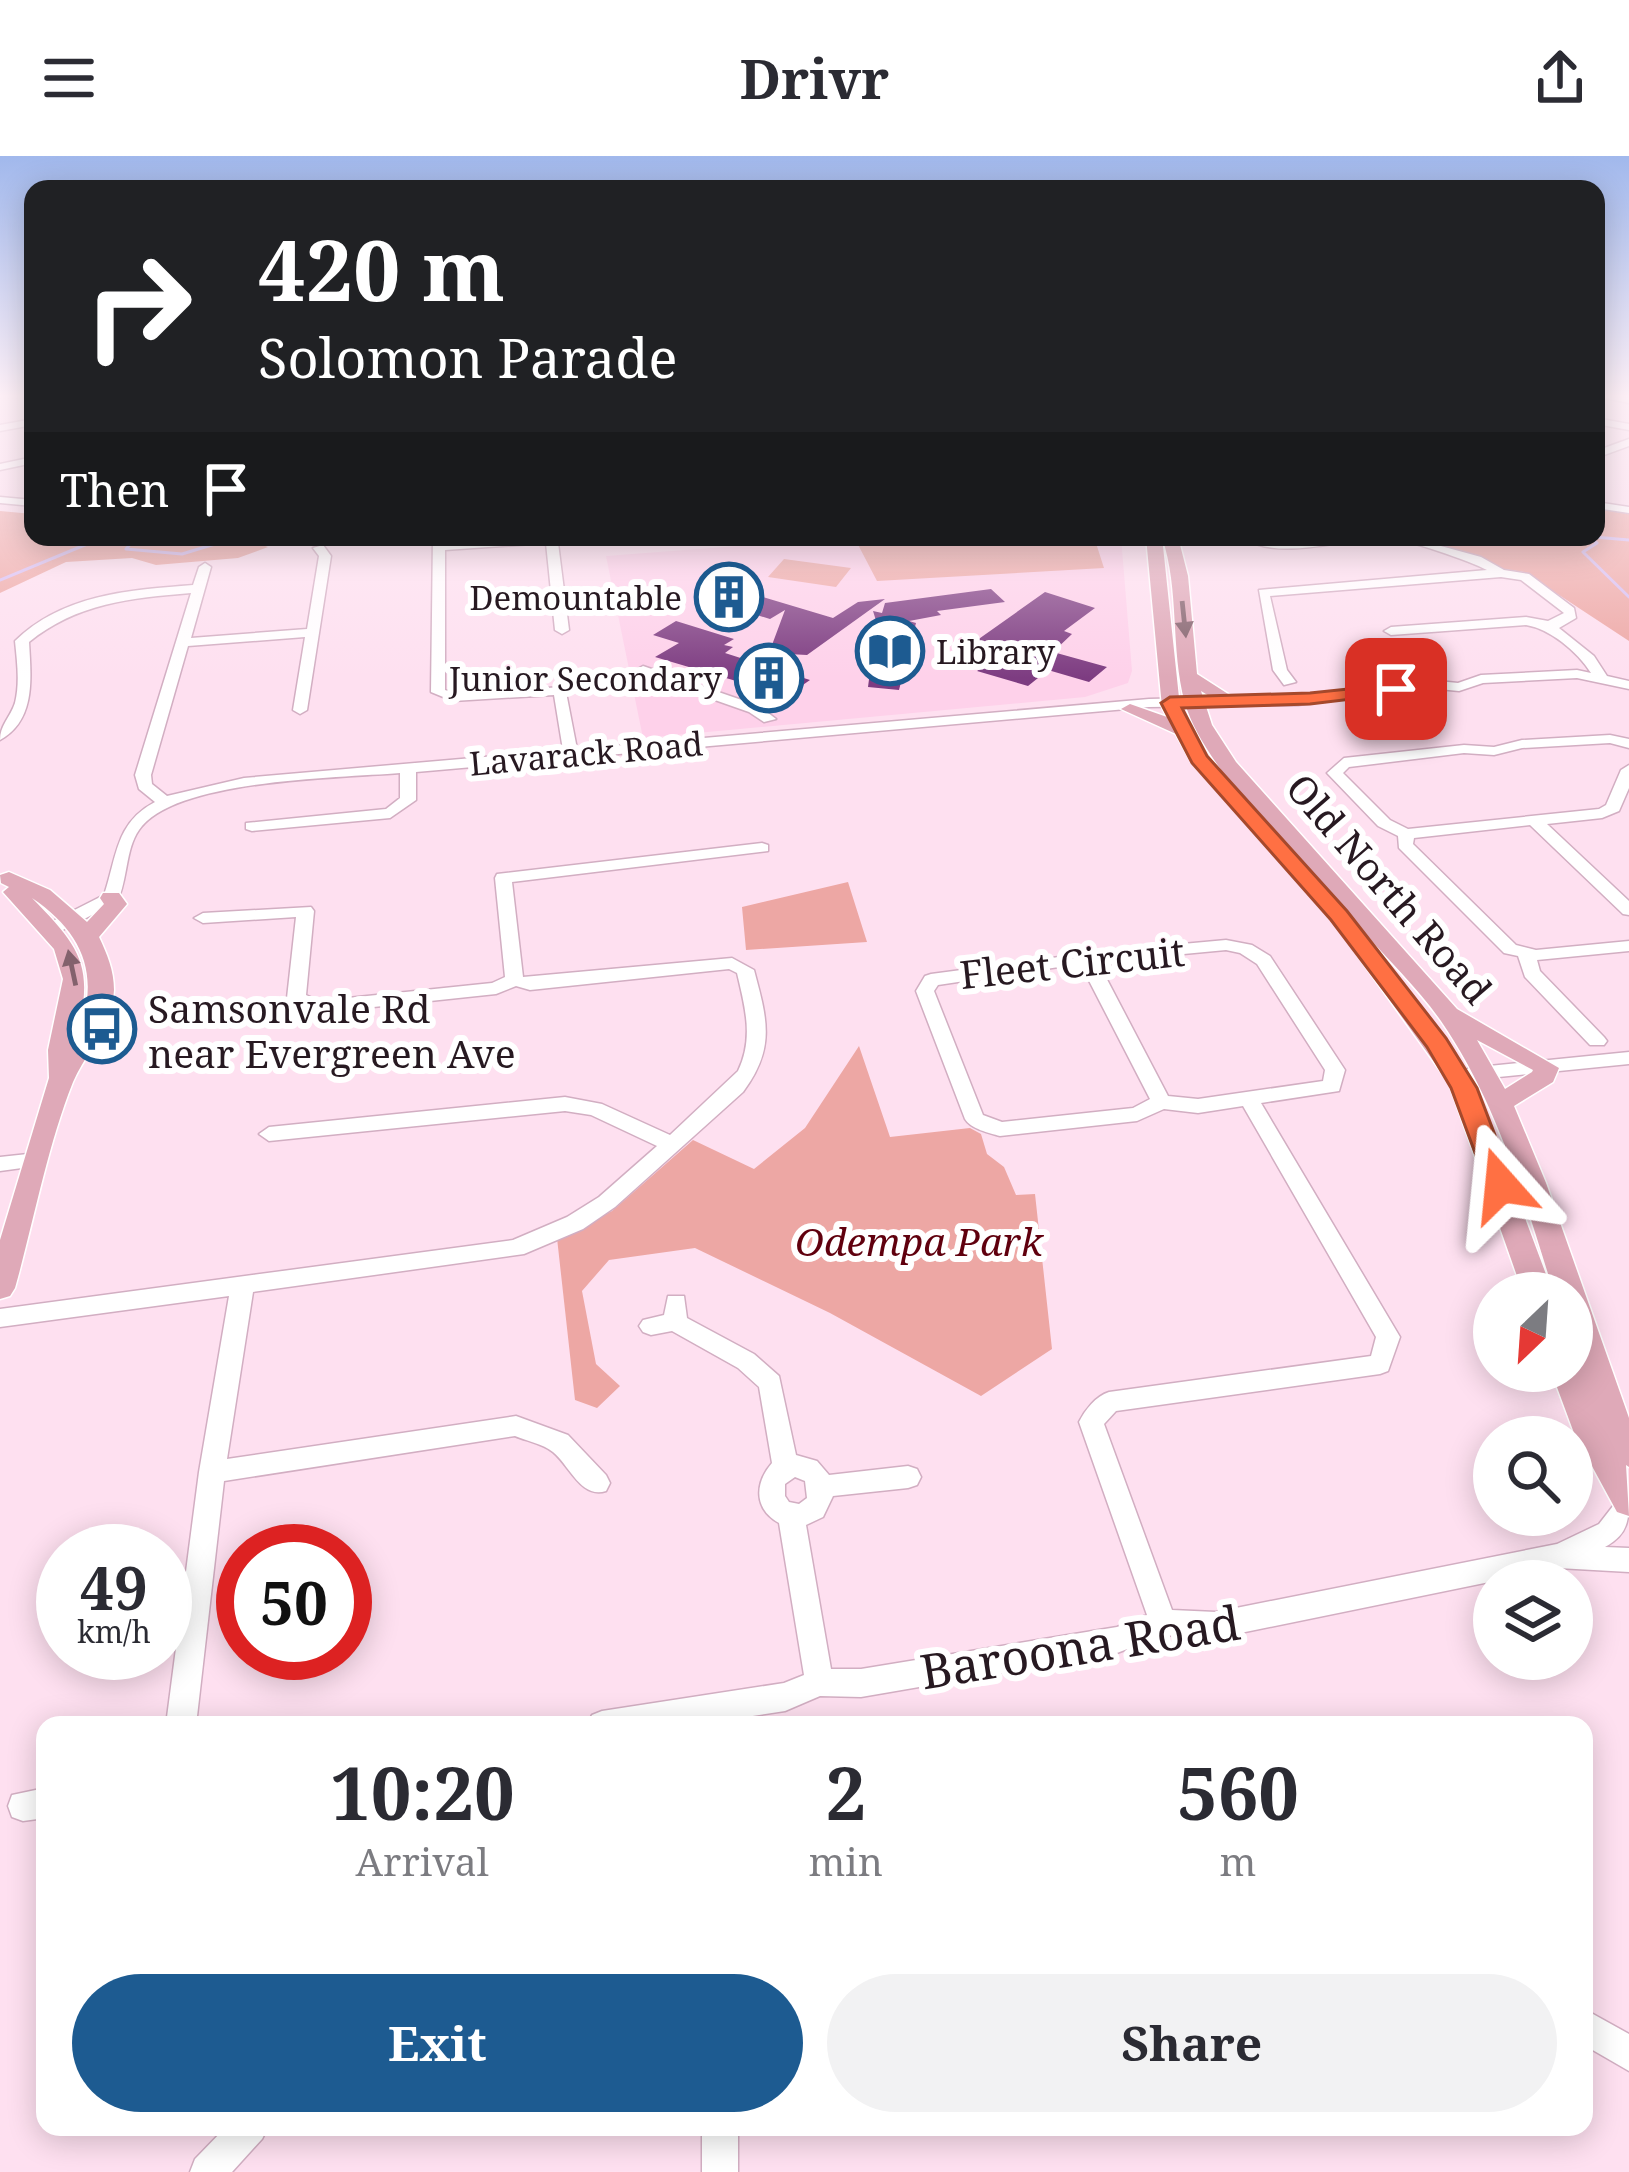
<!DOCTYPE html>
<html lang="en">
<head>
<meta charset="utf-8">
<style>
  :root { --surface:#fff; --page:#f2f2f3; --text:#2b2b33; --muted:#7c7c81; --accent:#1d5b91 }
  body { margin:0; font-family:"Noto Serif",serif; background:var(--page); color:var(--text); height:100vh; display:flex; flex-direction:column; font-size:45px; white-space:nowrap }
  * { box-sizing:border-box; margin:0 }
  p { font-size:39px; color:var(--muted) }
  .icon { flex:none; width:66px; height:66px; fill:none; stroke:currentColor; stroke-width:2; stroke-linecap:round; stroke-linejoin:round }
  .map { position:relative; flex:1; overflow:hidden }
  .details { position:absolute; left:36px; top:1560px; width:1557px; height:420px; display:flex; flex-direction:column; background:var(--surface); border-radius:24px; box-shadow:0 6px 30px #0003 }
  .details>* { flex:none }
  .banner { position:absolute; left:24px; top:24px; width:1581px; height:366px; border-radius:24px; box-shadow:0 6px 30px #0003; background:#202124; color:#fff; overflow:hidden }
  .needle { width:78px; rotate:205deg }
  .controls { position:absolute; left:1473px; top:1116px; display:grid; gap:24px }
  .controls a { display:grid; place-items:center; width:120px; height:120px; border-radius:50%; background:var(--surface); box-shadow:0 6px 30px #0003; font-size:60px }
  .speed { position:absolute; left:36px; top:1368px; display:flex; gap:24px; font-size:60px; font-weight:700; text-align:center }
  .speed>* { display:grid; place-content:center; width:156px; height:156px; border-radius:50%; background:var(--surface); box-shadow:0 6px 30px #0003; line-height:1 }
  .speed small { font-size:30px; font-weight:400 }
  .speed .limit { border:18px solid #d22; background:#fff; color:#111 }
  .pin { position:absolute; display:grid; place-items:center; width:102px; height:102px; color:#fff; margin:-51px; border-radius:24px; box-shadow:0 6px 18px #0006 }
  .me { position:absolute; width:132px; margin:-66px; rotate:342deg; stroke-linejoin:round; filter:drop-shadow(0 0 9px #0008) }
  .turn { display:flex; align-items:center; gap:42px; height:252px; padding:0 36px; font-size:54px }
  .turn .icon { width:156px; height:156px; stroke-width:2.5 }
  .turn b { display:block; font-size:84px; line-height:102px }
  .then { display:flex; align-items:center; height:114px; padding:0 36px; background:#0003; gap:24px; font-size:45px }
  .eta { display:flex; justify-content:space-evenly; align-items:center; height:204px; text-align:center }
  .eta b { font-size:72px; font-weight:700; line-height:84px }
  .button { display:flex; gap:24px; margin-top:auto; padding:24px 36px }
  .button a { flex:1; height:138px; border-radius:72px; background:var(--accent); color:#fff; font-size:48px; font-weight:700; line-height:138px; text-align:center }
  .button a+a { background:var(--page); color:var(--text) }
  header { display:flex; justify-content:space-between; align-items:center; height:156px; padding:0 36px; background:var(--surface); font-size:54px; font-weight:700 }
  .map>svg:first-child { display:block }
  .built { fill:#fed1ea }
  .green { fill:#eda7a4 }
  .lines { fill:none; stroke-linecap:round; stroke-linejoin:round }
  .stream { stroke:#d6bef3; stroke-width:3 }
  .building { fill:#7d3c81 }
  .minor-casing { stroke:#d2aec2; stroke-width:3 }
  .major-casing { stroke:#fff; stroke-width:3 }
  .minor { fill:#fff; fill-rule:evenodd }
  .major { fill:#dfa9b8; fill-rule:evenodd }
  .oneway { fill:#83616c }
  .route { fill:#ff7043; stroke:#a6492c; stroke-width:3 }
  .labels { text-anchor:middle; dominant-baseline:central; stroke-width:12; stroke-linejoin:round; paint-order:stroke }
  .far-poi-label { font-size:33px; fill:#271921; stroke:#fff; text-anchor:end }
  .far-street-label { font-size:33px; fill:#271921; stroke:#fff }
  .street-label { font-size:39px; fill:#271921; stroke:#fff }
  .poi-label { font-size:39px; fill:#271921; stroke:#fff; text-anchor:start }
  .park-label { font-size:39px; font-style:italic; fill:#60000e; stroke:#fff }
  .near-street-label { font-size:48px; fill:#271921; stroke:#fff }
</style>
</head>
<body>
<header><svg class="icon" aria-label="menu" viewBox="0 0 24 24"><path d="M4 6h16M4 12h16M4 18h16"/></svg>Drivr<svg class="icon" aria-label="share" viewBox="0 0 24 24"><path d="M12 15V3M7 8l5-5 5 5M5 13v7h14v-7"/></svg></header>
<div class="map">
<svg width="1629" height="2016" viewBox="0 0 1629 2016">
  <rect width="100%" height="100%" fill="#fee0f0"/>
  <path class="built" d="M774 381H1121L1132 515 1128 527 1085 541 643 582 606 400 778 387Z"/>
  <path class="green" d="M1596 352 1629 357V485L1524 416 1497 412 1482 402 1409 381H1596Z
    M0 355 33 358V381H253L249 384 268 391 238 402 156 409 132 402 66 406 0 437Z
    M854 381H1094L1104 412 877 425Z
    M784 403 851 412 836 431 768 421Z
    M848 726 867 786 746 794 742 751Z
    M859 890 890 981 970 972 981 978 987 998 1004 1011 1016 1039 1035 1038 1052 1193 981 1240 830 1157 695 1092 609 1104 582 1135 596 1208 620 1230 597 1252 575 1244 557 1082 612 1055 693 984 754 1013 805 972Z"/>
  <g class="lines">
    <path class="stream" d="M137 381 126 393 182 398 238 381
      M1589 381 1597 387 1583 396 1629 441
      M1594 381 1629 384
      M0 424 104 381"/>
  </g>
  <path class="building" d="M736 433 833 462 858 446 885 443 807 499 769 497 785 454 770 463 715 446Z
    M991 433 1005 446 937 455 941 459 909 465 916 467 899 534 868 531 874 485 894 486 884 470 878 471 873 455 882 457 885 447Z
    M1045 436 1095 452 1064 475 1072 478 1053 496 1107 511 1089 526 1048 514 1028 530 977 515 996 501 966 492Z
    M676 465 734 483 724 489 733 491 725 497 810 524 787 540 655 501 679 487 653 479Z"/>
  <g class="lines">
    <defs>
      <path id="minor" d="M1603 240 1629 241V247L1605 242Z
        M1596 262 1629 268V274L1596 268Z
        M33 263V269L0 275V269Z
        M1629 283V290L1596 302V295Z
        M33 301V307L0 314V308Z
        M0 341 33 344V350L0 347Z
        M1596 346 1629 351V357L1596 352Z
        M433 381H445V387L594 381 558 387 569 474 562 478 555 474 546 387 445 394V534L454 537 565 531 577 593 1149 543 1314 539 1428 524 1458 527 1481 519 1577 514 1591 517C1577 495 1550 473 1526 469L1391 479 1384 475 1391 471 1526 461 1548 465 1564 457 1521 424 1501 421 1270 440 1287 514 1296 526 1284 529 1273 514 1259 434 1487 414C1470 405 1406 383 1389 382 1343 381 1282 407 1240 381L1268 385 1408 381 1481 401 1504 414 1529 418 1574 452 1576 462 1559 472 1594 500 1607 520 1629 525V533L1577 522 1483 527 1459 535 1428 532 1298 549 1149 551 416 616V644L390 662 252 675 246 673V667L386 653 400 642V617C340 622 173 623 139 674 125 694 128 724 117 746L57 777H45V769L104 739C117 701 115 667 155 646L139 633 135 619 191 437C131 442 77 447 29 486 31 522 36 564 0 584 0 569 10 562 15 547 20 527 17 505 15 485 63 438 130 434 193 429L199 411 205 407 211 411 191 482 307 473 319 400 313 392 323 389 331 400 307 554 300 558 293 554 305 481 188 490 151 619 152 628 167 640 244 622 563 594 554 539 453 545 431 536Z
        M643 510 759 550 776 563 764 566 749 556 638 517 636 514Z
        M1610 579 1629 583V592L1610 587 1522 592 1494 599 1464 597 1349 611 1343 617 1390 664 1408 673 1599 653 1606 649 1621 614 1629 609V632L1619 655 1602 662 1547 668 1629 745V759L1623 758 1530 669 1414 682 1413 688 1516 789 1536 794 1629 785V795L1537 804 1540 815 1604 881 1607 885 1604 889H1590L1525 821 1518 800 1504 797 1399 692 1398 680 1378 670 1327 617 1344 602 1464 589 1494 591 1522 584Z
        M762 687 768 689V695L512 726 523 821 732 802 754 814C767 863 776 892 743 936L615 1051 583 1073 524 1098 253 1136 227 1303 516 1260 568 1279 606 1319 610 1327 606 1335C581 1343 570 1310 553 1296 543 1288 527 1285 515 1280L224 1325 196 1569H166L199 1316 229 1140 0 1171V1153L513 1084 567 1061 599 1041 657 990 591 959 565 955 269 985 259 978 269 971 565 941 602 948 670 979 738 915C754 882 745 851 737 817L729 813 530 834 516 830 496 838 317 857 287 842 296 761 203 767 194 762 203 757 311 751 314 755 306 839 319 845 492 827 505 821 495 722 497 718Z
        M1226 784 1252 789 1270 800 1345 914 1339 935 1261 947 1400 1181 1388 1215 1380 1218 1116 1255 1104 1268 1172 1454 1216 1456 1557 1388 1599 1368 1620 1341 1629 1338C1629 1363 1629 1378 1605 1391L1629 1392V1416L1558 1412 1216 1482 1163 1479 1117 1497 861 1541 820 1540 785 1555 694 1569H587L592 1559 602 1555 784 1527 804 1519 779 1367C754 1353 754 1328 772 1307L759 1231 738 1212 672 1175 651 1179 643 1176 639 1170 643 1164 664 1159 668 1140H684L687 1162 754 1198 779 1220 796 1299 817 1305 829 1319 908 1310 917 1313 921 1321 917 1329 908 1332 833 1340 823 1361 806 1369 831 1513H861L1117 1471 1147 1459 1079 1266C1085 1254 1096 1240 1109 1236L1371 1200 1376 1181 1243 950 1198 957 1164 953 1137 965 1000 980C989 977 971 973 965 963L916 835 925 820 931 818 1059 801 1089 804 1117 794ZM1226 794 1240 797 1257 808 1325 914 1323 925 1198 943 1168 940 1101 812 1120 804ZM1059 811 1084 815 1150 943 1133 952 1002 966 983 959 934 835 938 829ZM795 1321 805 1325 807 1342 799 1348 789 1346 785 1340V1328Z
        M1629 896V908L1469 924 1459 918 1469 912Z
        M37 997 47 1004 44 1009 0 1015V1001Z
        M45 1632V1662L23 1665 12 1661 8 1650 12 1639Z
        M1584 1853 1629 1878V1915L1584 1889Z
        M226 1971H268L262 1983 232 2016H190L195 2003Z
        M702 1971H738V2016H702Z"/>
      <path id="major" d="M1146 381H1162L1180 551 1207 600 1250 647V655H1236L1192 607 1176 578 1121 553 1130 548 1167 561 1162 551Z
        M1162 381H1178L1188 420 1197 518 1239 545 1224 549 1201 535 1212 569 1236 606 1457 853 1559 912 1553 926 1514 950 1546 1027 1629 1262V1311L1626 1309 1629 1360 1617 1356 1574 1277 1551 1215H1572V1205L1576 1206 1572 1137H1554C1525 1044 1497 946 1441 865 1418 832 1388 804 1362 774L1474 926 1553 1137H1523L1449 927 1333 765 1336 760H1350C1302 705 1204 614 1185 547 1170 492 1180 435 1162 381ZM1477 884 1533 914 1532 916 1505 933Z
        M9 716 50 734 87 766 104 748 100 742 103 737H119L127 748 99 781C107 798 114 814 114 834 112 872 87 894 73 926 47 991 34 1065 15 1132L10 1140 0 1143V1084L49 922 48 894 63 823 54 793 3 736 9 731 1 727 0 719ZM32 742C84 777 102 822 76 881 95 811 81 792 32 742Z"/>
    </defs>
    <use href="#minor" class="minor-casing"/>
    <use href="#major" class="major-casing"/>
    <use href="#minor" class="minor"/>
    <use href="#major" class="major"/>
  </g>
  <defs><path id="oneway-solid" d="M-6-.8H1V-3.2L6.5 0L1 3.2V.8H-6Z" transform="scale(3)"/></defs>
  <g class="oneway">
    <use href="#oneway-solid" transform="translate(1184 463) rotate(84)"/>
    <use href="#oneway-solid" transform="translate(72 812) rotate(-102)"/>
  </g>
  <linearGradient id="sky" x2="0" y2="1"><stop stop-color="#a1b8ec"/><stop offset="0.46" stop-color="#fff1f8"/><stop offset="1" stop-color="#fff1f8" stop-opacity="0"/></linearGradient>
  <rect width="1629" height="522" fill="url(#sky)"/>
  <path class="route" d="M1396 528 1402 530V537L1310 548 1182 552 1207 600 1347 755 1446 882 1477 932 1514 1029 1501 1039 1487 1029 1451 932 1427 891 1331 764 1192 607 1161 547 1170 541 1310 537Z"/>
  <defs>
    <symbol id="building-ring" viewBox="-11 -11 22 22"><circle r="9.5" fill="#fff" stroke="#1d5b91" stroke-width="1.5"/><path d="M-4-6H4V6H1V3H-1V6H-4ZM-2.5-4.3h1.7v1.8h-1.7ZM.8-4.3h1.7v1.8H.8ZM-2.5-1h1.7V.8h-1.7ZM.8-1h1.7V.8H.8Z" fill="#1d5b91"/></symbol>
    <symbol id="library-ring" viewBox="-11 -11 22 22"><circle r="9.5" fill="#fff" stroke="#1d5b91" stroke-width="1.5"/><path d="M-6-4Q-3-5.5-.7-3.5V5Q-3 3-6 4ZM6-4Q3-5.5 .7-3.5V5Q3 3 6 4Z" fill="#1d5b91"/></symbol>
    <symbol id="bus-ring" viewBox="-11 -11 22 22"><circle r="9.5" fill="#fff" stroke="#1d5b91" stroke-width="1.5"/><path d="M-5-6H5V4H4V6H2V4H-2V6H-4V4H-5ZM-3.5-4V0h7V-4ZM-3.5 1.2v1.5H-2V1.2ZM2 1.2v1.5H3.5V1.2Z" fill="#1d5b91"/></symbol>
  </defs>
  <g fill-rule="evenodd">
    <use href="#building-ring" x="691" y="403" width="76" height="76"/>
    <use href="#library-ring" x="852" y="457" width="76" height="76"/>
    <use href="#building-ring" x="731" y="484" width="76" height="76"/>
    <use href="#bus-ring" x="64" y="835" width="76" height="76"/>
  </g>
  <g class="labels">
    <g class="far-poi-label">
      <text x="682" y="441">Demountable</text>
      <text x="936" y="495" text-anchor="start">Library</text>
      <text x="722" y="522">Junior Secondary</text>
    </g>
    <g class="far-street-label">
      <text transform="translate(586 597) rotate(-5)">Lavarack Road</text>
    </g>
    <g class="street-label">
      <text transform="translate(1390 732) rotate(49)">Old North Road</text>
      <text transform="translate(1072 806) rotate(-6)">Fleet Circuit</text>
    </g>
    <g class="poi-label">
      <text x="148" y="851">Samsonvale Rd<tspan x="148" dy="45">near Evergreen Ave</tspan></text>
    </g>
    <g class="park-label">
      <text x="919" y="1084">Odempa Park</text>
    </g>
    <g class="near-street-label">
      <text transform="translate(1080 1490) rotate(-9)">Baroona Road</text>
    </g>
  </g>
</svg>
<div class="controls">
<a><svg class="needle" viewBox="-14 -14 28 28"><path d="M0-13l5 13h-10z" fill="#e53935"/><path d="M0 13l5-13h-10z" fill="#7c7c81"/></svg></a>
<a><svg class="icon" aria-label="search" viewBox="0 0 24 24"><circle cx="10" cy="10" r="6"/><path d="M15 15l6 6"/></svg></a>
<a><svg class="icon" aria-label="layers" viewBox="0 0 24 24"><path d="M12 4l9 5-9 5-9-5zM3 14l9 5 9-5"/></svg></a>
</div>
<div class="speed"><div>49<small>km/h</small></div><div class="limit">50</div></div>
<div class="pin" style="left:1396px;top:533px;background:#d93025"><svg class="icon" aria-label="arrive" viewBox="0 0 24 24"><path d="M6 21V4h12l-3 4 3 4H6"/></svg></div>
<svg class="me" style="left:1501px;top:1029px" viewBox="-20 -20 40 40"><path d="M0-17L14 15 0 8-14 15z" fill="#ff7043" stroke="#fff" stroke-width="4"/></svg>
<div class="banner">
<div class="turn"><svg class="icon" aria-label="right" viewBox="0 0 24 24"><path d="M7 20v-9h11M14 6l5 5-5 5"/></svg><div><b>420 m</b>Solomon Parade</div></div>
<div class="then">Then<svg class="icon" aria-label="arrive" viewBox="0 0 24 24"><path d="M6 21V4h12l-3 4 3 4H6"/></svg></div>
</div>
<section class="details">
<div class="eta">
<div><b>10:20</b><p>Arrival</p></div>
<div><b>2</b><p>min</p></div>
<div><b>560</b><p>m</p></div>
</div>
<div class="button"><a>Exit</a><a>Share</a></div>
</section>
</div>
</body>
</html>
